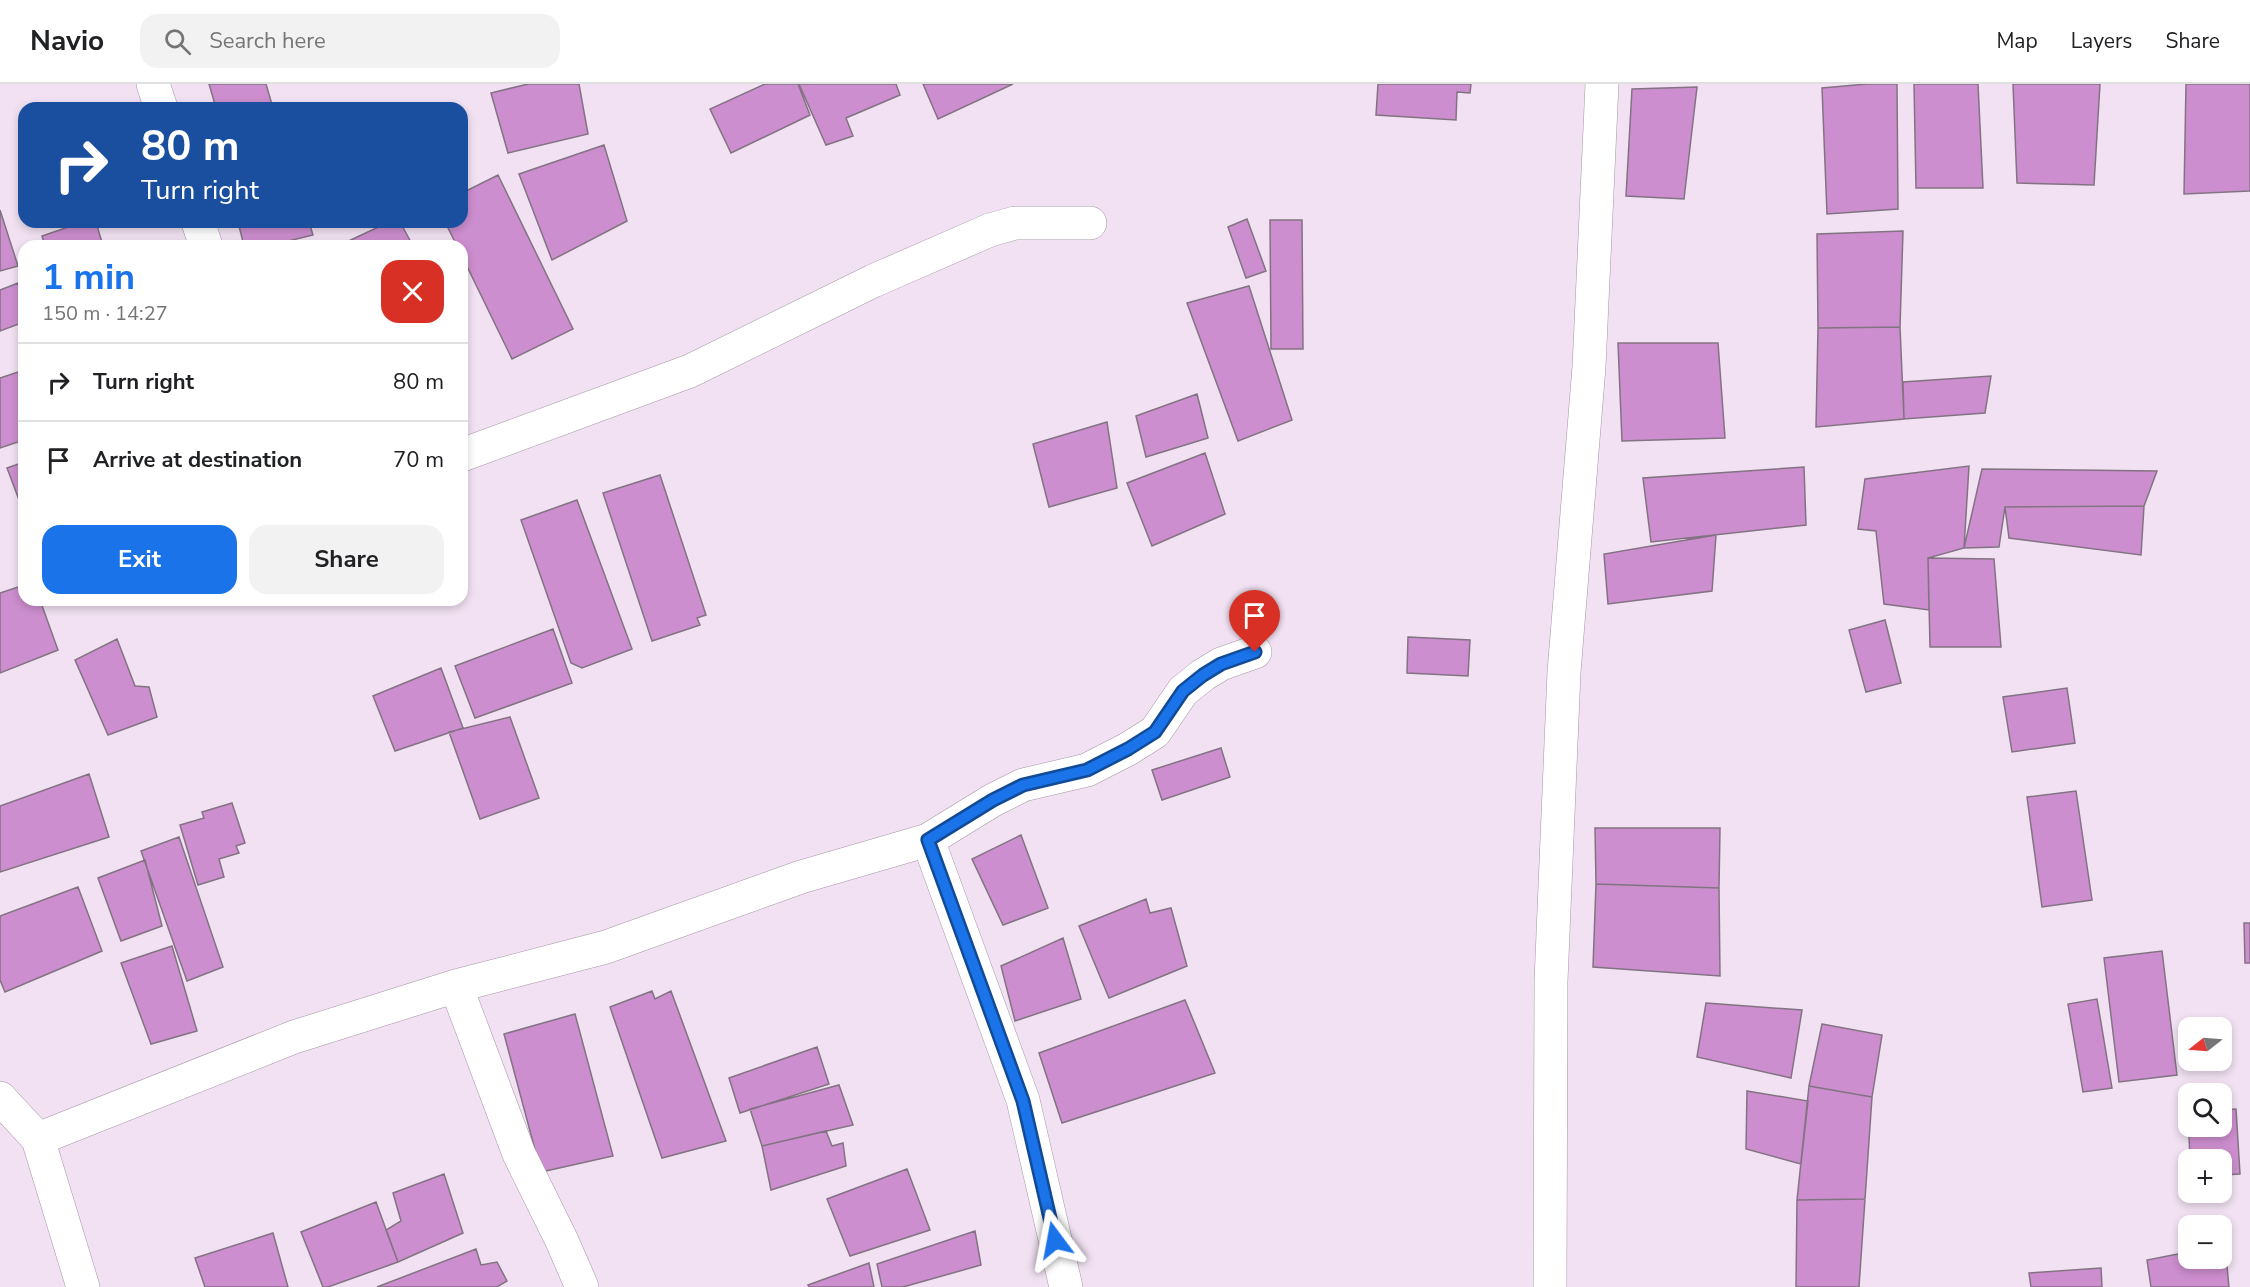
<!DOCTYPE html>
<html lang="en">
<head>
<meta charset="utf-8">
<style>
  :root { --surface:#fff; --page:#f2f2f2; --text:#202124; --muted:#757577; --line:#e0e0e0; --accent:#1a73e8 }
  body { margin:0; font-family:"Nunito Sans",sans-serif; background:var(--page); color:var(--text); height:100vh; display:flex; flex-direction:column; font-size:22px; white-space:nowrap }
  * { box-sizing:border-box; margin:0 }
  p { font-size:20px; color:var(--muted) }
  .icon { flex:none; width:33px; height:33px; fill:none; stroke:currentColor; stroke-width:2; stroke-linecap:round; stroke-linejoin:round }
  .map { position:relative; flex:1; overflow:hidden }
  .side { position:absolute; left:18px; top:156px; width:450px; height:366px; display:flex; flex-direction:column; background:var(--surface); border-radius:18px; box-shadow:0 3px 9px #0003 }
  .side>* { flex:none }
  .banner { position:absolute; left:18px; top:18px; width:450px; height:126px; border-radius:18px; box-shadow:0 3px 9px #0003; background:#1a4fa0; color:#fff; overflow:hidden }
  .needle { width:39px; rotate:253deg }
  .buttons { position:absolute; left:2178px; top:933px; display:grid; gap:12px }
  .buttons a { display:grid; place-items:center; width:54px; height:54px; border-radius:12px; background:var(--surface); box-shadow:0 3px 9px #0003; font-size:30px }
  .pin { position:absolute; display:grid; place-items:center; width:51px; height:51px; color:#fff; margin:-62px -26px; border-radius:50% 50% 50% 0; rotate:-45deg; box-shadow:0 0 6px #0007 }
  .pin .icon { rotate:45deg }
  .me { position:absolute; width:66px; margin:-33px; rotate:347deg; stroke-linejoin:round; filter:drop-shadow(0 0 4px #0008) }
  .turn { display:flex; align-items:center; gap:21px; height:126px; padding:0 24px; font-size:27px }
  .turn .icon { width:78px; height:78px; stroke-width:2.5 }
  .turn b { display:block; font-size:42px; line-height:51px }
  .round { display:grid; place-items:center; flex:none; width:63px; height:63px; border-radius:18px; background:var(--page) }
  .headline { display:flex; align-items:center; justify-content:space-between; height:102px; padding:0 24px }
  h1 { font-size:36px; font-weight:700; line-height:45px; color:var(--accent) }
  .button { display:flex; gap:12px; margin-top:auto; padding:12px 24px }
  .button a { flex:1; height:69px; border-radius:18px; background:var(--accent); color:#fff; font-size:24px; font-weight:700; line-height:69px; text-align:center }
  .button a+a { background:var(--page); color:var(--text) }
  ul { padding:0; list-style:none }
  li { display:flex; align-items:center; gap:18px; height:78px; padding:0 24px; border-top:2px solid var(--line) }
  li div { flex:1 }
  li b { display:block; font-size:22px }
  li em { font-style:normal }
  header { display:flex; align-items:center; gap:36px; box-sizing:border-box; height:84px; padding:0 30px; background:var(--surface); border-bottom:2px solid var(--line) }
  header strong { font-size:28px }
  nav { display:flex; gap:33px; margin-inline-start:auto; font-size:21px }
  .search { width:420px; height:54px; background:var(--page); display:flex; align-items:center; gap:15px; box-sizing:border-box; padding:0 21px; border-radius:18px; color:var(--muted); font-size:22px }
  .map>svg:first-child { display:block }
  .building { fill:#cd8ecf; stroke:#827382; stroke-width:1.5 }
  .lines { fill:none; stroke-linecap:round; stroke-linejoin:round }
  .street-casing { stroke:#a696a6; stroke-width:34 }
  .street { stroke:#fff; stroke-width:33 }
  .route-casing { stroke:#114b97; stroke-width:15 }
  .route { stroke:#1a73e8; stroke-width:10 }
</style>
</head>
<body>
<header>
<strong>Navio</strong>
<div class="search"><svg class="icon" aria-label="search" viewBox="0 0 24 24"><circle cx="10" cy="10" r="6"/><path d="M15 15l6 6"/></svg>Search here</div>
<nav><a>Map</a><a>Layers</a><a>Share</a></nav>
</header>
<div class="map">
<svg width="2250" height="1203" viewBox="0 0 2250 1203">
  <rect width="100%" height="100%" fill="#f1e1f2"/>
  <path class="building" d="M209 0H266L273 24H216Z
    M528 0H579L588 50 508 69 491 9Z
    M765 0H798L810 31 731 69 710 25Z
    M799 0H896L900 11 846 34 853 52 826 61Z
    M923 0H1013L938 35Z
    M1378 0H1471L1470 9 1457 8 1456 36 1376 31Z
    M1867 0H1897L1898 125 1827 130 1822 4Z
    M1914 0H1978L1983 104H1916Z
    M2013 0H2100L2094 101 2017 99Z
    M2186 0H2250V107L2184 110Z
    M1697 3 1684 115 1626 112 1632 5Z
    M604 61 627 137 552 176 519 90Z
    M498 91 573 245 512 275 462 172V162H457L445 138H462V109Z
    M0 126 18 182 0 187Z
    M1247 135 1266 187 1246 194 1228 143Z
    M1270 136H1302L1303 265H1271Z
    M83 138H96L103 162H45L42 152Z
    M238 138H309L313 151 268 162H244Z
    M389 138H400L413 162H338Z
    M1903 147 1900 243 1818 244 1817 150Z
    M18 199 24 214V238L0 247V206Z
    M1249 202 1292 336 1238 357 1187 219Z
    M1900 243 1904 335 1816 343 1818 244Z
    M1618 259H1718L1725 354 1622 357Z
    M24 286V356L0 364V294Z
    M1991 292 1985 329 1904 335 1903 298Z
    M1197 310 1208 354 1146 373 1136 332Z
    M1107 338 1117 404 1049 423 1033 360Z
    M1205 369 1225 430 1152 462 1127 399Z
    M24 378V429L7 384Z
    M1969 382 1964 464 1928 474 1929 526 1884 520 1876 447 1858 445 1865 395Z
    M1804 383 1806 441 1651 458 1643 394Z
    M1982 385 2157 387 2144 422 2005 423 1999 463 1964 464Z
    M660 391 706 531 697 534 700 541 652 557 603 409Z
    M577 416 632 565 582 584 571 579 521 436Z
    M2144 422 2141 471 2009 454 2005 423Z
    M1716 451 1712 507 1608 520 1604 470Z
    M1928 474 1994 475 2001 563H1930Z
    M24 501V516H40L58 566 0 589V509Z
    M1885 536 1901 599 1866 608 1849 546Z
    M553 545 572 599 475 634 455 582Z
    M1408 553 1470 556 1468 592 1407 589Z
    M117 555 135 602 149 603 157 633 108 651 75 576Z
    M441 584 463 644 395 667 373 612Z
    M2067 604 2075 659 2012 668 2003 613Z
    M510 633 539 714 480 735 449 648Z
    M1221 664 1230 693 1162 716 1152 686Z
    M89 690 109 753 0 788V722Z
    M2076 707 2092 816 2042 823 2027 713Z
    M232 719 245 759 236 762 239 769 219 775 224 793 198 801 180 741 204 734 202 728Z
    M1595 744H1720L1719 804 1596 800Z
    M1021 751 1048 824 1003 841 972 775Z
    M179 753 223 883 187 897 141 767Z
    M145 776 162 842 121 857 98 794Z
    M1596 800 1719 804 1720 892 1593 883Z
    M78 803 102 867 5 908 0 896V832Z
    M1146 815 1150 829 1171 824 1187 882 1109 914 1079 842Z
    M2244 839H2250V879H2245Z
    M1063 854 1081 915 1015 937 1001 882Z
    M172 862 197 947 151 960 121 879Z
    M2162 867 2177 991 2119 998 2104 874Z
    M652 907 655 915 671 907 726 1057 662 1074 610 923Z
    M2097 915 2112 1004 2083 1008 2068 920Z
    M1185 916 1215 989 1062 1039 1039 969Z
    M1706 919 1802 926 1791 994 1697 973Z
    M575 930 613 1072 541 1088 504 950Z
    M1822 940 1882 951 1872 1013 1809 1002Z
    M817 963 829 1000 740 1029 729 994Z
    M839 1001 853 1041 762 1062 750 1025Z
    M1809 1002 1872 1013 1865 1115 1797 1116Z
    M1747 1007 1808 1017 1801 1080 1746 1065Z
    M2236 1025 2240 1090 2222 1091V1076H2190L2188 1027V1042H2222V1026Z
    M826 1047 832 1062 843 1059 846 1082 771 1106 762 1062Z
    M907 1085 930 1146 850 1172 827 1115Z
    M444 1090 463 1149 398 1178 386 1146 401 1137 393 1109Z
    M1865 1115 1859 1203H1796L1797 1116Z
    M376 1118 398 1178 328 1203H323L301 1148Z
    M975 1147 981 1181 903 1203H882L877 1180Z
    M273 1149 288 1203H205L195 1174Z
    M2225 1161 2229 1203H2151L2147 1176 2188 1168V1174H2222V1162Z
    M476 1165 481 1181 497 1178 507 1197 497 1203H377Z
    M869 1179 874 1203H809L808 1201Z
    M2101 1184 2102 1203H2031L2029 1189Z"/>
  <g class="lines">
    <defs>
      <path id="street" d="M153 0 161 24
        M198 138 206 162
        M462 371 690 287 873 197 990 146 1015 139H1090
        M928 756 1023 1016 1066 1203
        M456 902 519 1070 562 1157 582 1203
        M0 1014 38 1055 83 1203
        M38 1055 294 953 456 902 606 863 801 793 928 756 993 716 1023 701 1087 686 1128 665 1155 648 1183 607 1203 591 1221 580 1255 568
        M1550 1203 1551 897 1564 588 1589 283 1602 0"/>
    </defs>
    <use href="#street" class="street-casing"/>
    <use href="#street" class="street"/>
  </g>
  <g class="lines">
    <defs>
      <path id="route" d="M1055 1156 1023 1017 928 756 993 716 1023 701 1087 686 1128 665 1155 648 1183 607 1203 591 1221 580 1255 568"/>
    </defs>
    <use href="#route" class="route-casing"/>
    <use href="#route" class="route"/>
  </g>
</svg>
<div class="buttons">
<a><svg class="needle" viewBox="-14 -14 28 28"><path d="M0-13l5 13h-10z" fill="#e53935"/><path d="M0 13l5-13h-10z" fill="#757577"/></svg></a>
<a><svg class="icon" aria-label="search" viewBox="0 0 24 24"><circle cx="10" cy="10" r="6"/><path d="M15 15l6 6"/></svg></a>
<a>+</a>
<a>−</a>
</div>
<div class="pin" style="left:1255px;top:568px;background:#d93025"><svg class="icon" aria-label="arrive" viewBox="0 0 24 24"><path d="M6 21V4h12l-3 4 3 4H6"/></svg></div>
<svg class="me" style="left:1055px;top:1156px" viewBox="-20 -20 40 40"><path d="M0-17L14 15 0 8-14 15z" fill="#1a73e8" stroke="#fff" stroke-width="4"/></svg>
<div class="banner">
<div class="turn"><svg class="icon" aria-label="right" viewBox="0 0 24 24"><path d="M7 20v-9h11M14 6l5 5-5 5"/></svg><div><b>80 m</b>Turn right</div></div>
</div>
<section class="side">
<div class="headline"><div><h1>1 min</h1><p>150 m · 14:27</p></div><a class="round" style="background:#d93025;color:#fff"><svg class="icon" aria-label="close" viewBox="0 0 24 24"><path d="M6 6l12 12M18 6L6 18"/></svg></a></div>
<ul>
<li><svg class="icon" aria-label="right" viewBox="0 0 24 24"><path d="M7 20v-9h11M14 6l5 5-5 5"/></svg><div><b>Turn right</b></div><em>80 m</em></li>
<li><svg class="icon" aria-label="arrive" viewBox="0 0 24 24"><path d="M6 21V4h12l-3 4 3 4H6"/></svg><div><b>Arrive at destination</b></div><em>70 m</em></li>
</ul>
<div class="button"><a>Exit</a><a>Share</a></div>
</section>
</div>
</body>
</html>
